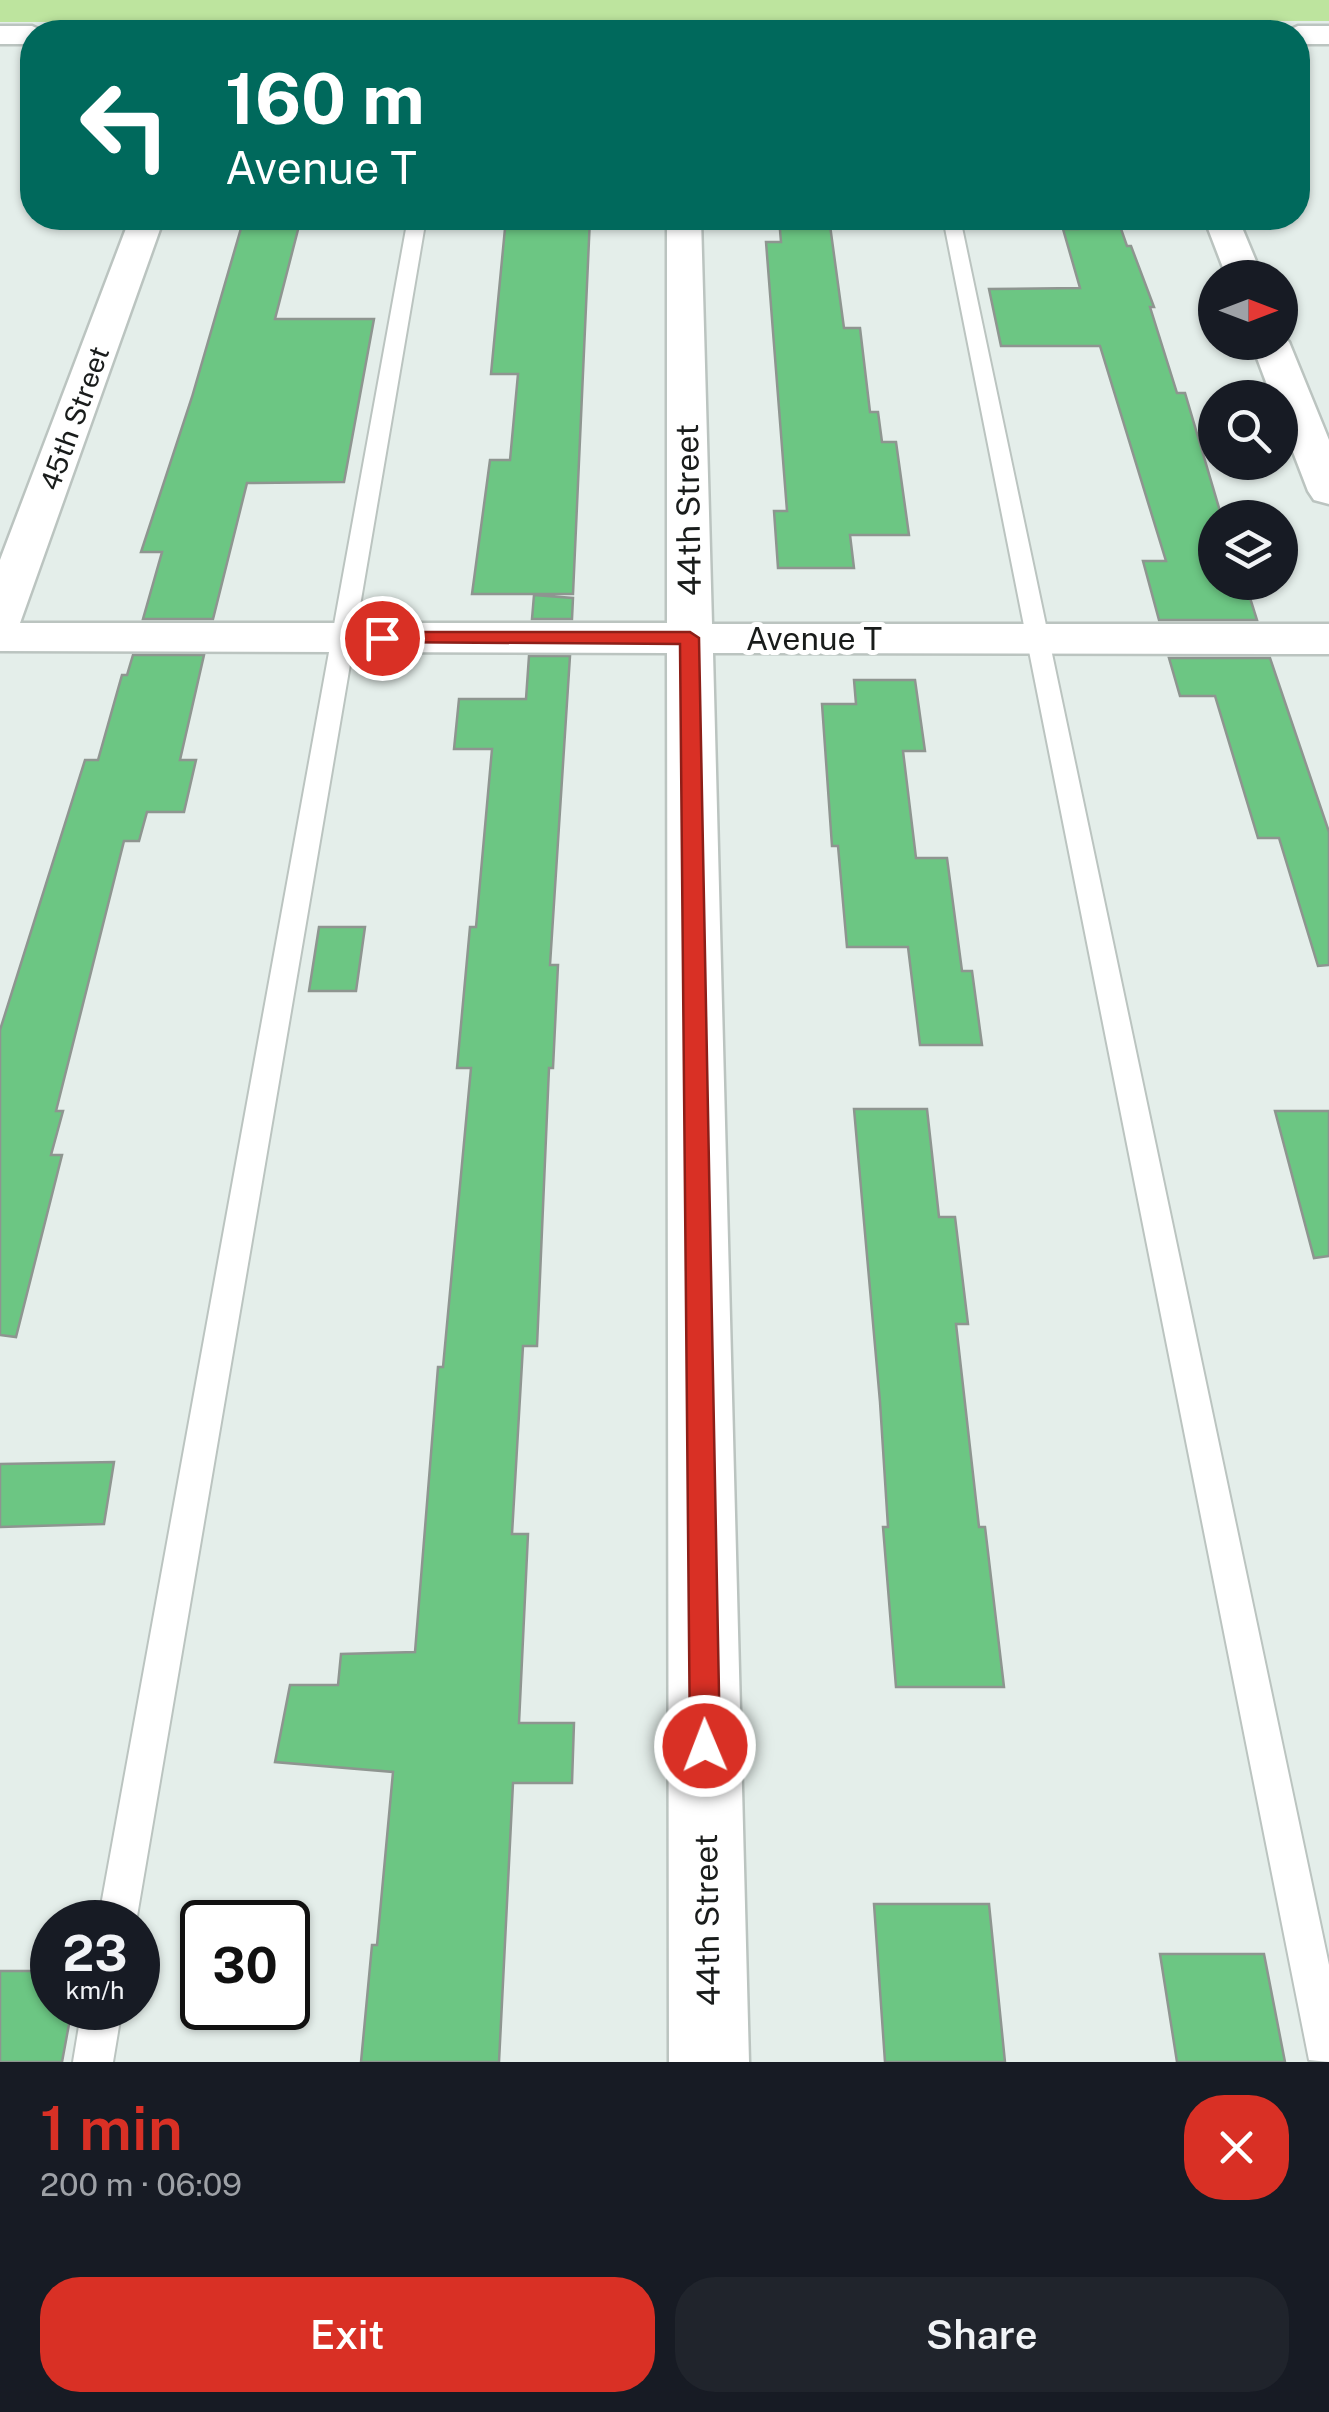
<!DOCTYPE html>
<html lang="en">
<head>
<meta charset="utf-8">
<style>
  :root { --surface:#171b24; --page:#20242c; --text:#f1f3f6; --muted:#9ea1a6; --accent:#d93025 }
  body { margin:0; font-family:"Public Sans",sans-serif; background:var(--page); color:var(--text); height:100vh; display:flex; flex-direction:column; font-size:38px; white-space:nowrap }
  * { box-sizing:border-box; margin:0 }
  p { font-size:32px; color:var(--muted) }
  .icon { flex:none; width:55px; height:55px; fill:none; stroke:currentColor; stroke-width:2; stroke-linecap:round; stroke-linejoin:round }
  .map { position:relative; height:2062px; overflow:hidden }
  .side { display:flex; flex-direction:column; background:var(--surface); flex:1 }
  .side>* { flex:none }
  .hud { position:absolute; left:20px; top:20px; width:1290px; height:210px; border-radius:40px; box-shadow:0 2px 8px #0004; background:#00695c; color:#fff; overflow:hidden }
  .needle { width:65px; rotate:90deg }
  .buttons { position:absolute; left:1198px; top:260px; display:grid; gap:20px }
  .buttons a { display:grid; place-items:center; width:100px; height:100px; border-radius:50%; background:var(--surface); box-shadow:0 2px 8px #0004; font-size:50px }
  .speed { position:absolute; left:30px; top:1900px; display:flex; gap:20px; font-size:50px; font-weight:700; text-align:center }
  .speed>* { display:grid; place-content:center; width:130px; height:130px; border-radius:50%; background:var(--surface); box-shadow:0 2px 8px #0004; line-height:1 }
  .speed small { font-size:25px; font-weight:400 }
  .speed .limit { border:5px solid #111; border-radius:15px; background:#fff; color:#111 }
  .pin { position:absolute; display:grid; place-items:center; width:85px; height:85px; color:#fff; margin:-42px; border:5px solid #fff; border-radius:50%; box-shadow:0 2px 10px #0007 }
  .me { position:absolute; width:110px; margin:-55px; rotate:359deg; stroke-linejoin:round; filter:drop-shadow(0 0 8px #0008) }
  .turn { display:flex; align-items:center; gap:35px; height:210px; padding:0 40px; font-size:45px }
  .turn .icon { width:130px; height:130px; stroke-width:2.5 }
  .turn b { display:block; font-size:70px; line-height:85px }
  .round { display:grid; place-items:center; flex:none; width:105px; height:105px; border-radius:40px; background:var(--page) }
  .summary { display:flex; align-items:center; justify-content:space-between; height:170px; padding:0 40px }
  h1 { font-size:60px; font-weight:600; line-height:75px; color:var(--accent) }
  .action { display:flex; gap:20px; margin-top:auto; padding:20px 40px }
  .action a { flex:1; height:115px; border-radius:40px; background:var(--accent); color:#fff; font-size:40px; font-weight:600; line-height:115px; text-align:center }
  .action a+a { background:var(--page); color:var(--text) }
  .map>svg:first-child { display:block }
  .green { fill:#bde49e }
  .building { fill:#6cc683; stroke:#8e9590; stroke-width:2.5 }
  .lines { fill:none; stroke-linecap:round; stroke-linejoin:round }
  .service-casing { stroke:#bbc4c0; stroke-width:4 }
  .minor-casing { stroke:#bbc4c0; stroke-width:5 }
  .tertiary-casing { stroke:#bbc4c0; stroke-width:5 }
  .service { fill:#fff; fill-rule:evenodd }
  .minor { fill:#fff; fill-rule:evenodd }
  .tertiary { fill:#fff; fill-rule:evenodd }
  .route { fill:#d93025; stroke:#8d1f18; stroke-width:2.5 }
  .labels { text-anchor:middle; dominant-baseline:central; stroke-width:10; stroke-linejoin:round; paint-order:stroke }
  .far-street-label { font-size:28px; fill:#191c1b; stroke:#fff }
  .street-label { font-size:32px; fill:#191c1b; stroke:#fff }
</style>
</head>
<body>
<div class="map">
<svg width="1329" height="2062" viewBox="0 0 1329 2062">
  <rect width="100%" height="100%" fill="#e4eeea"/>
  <path class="green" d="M0 0H1329V21L0 22Z"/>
  <path class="building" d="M244 218H301L275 319H374L344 482 247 483 213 619H143L162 552H141L192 397Z
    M506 218H590L573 594H472L490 460H510L518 374H491Z
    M779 218H829L844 328H860L870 412H878L882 442H896L909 535H850L854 568H778L774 511H787L766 242H781Z
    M1078 226H1120L1127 246H1131L1154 307H1150L1177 393H1185L1222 518H1215V582H1245L1257 620H1159L1143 561H1166L1100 346H1001L989 289 1080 288 1063 229H1078Z
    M534 595 573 598 572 619H532Z
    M133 655H204L180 760H196L184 812H147L139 841H124L56 1111H63L51 1155H62L16 1337 0 1335V1030L85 760H98L122 675H127Z
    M529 656H570L550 965H558L553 1068H549L537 1346H523L512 1534H528L519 1723H574L572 1783H513L499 2062H361L372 1945H377L393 1772 275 1762 290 1685H338L341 1654 415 1652 438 1367H443L471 1068H457L470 927H476L492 749H454L459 699H526Z
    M1169 658H1270L1329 832V965L1318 966 1279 838H1258L1215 696H1180Z
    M854 680H915L925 751H903L916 858H947L962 971H972L982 1045H920L908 947H847L838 846H832L822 704H856Z
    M319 927H365L356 991H309Z
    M854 1109H927L939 1217H955L968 1324H956L979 1527H985L1004 1687H896L883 1527H888L880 1402Z
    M1275 1111H1329V1256L1314 1258Z
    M114 1462 104 1524 0 1527V1464Z
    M874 1904H989L1005 2062H885Z
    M1160 1954H1264L1285 2062H1177Z
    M0 1971H52V2008H72L62 2062H0Z"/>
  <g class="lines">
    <defs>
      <path id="service" d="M408 218H426L136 1922H98Z
        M943 218H960L1329 1965V2062L1309 2060Z
        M82 2008H122L113 2062H73Z"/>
      <path id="minor" d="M130 218H164L20 623H667V218H701L712 624H1329V654L713 653 749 2062H669L667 653 0 651V560Z
        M1204 218H1238L1263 278H1227Z
        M1280 333 1289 342 1329 440V504L1314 500 1308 491 1280 418V398H1272L1251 342H1280Z"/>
      <path id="tertiary" d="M0 26H32L45 32H32V44H0Z
        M1298 26H1329V44H1298V32H1285Z"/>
    </defs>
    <use href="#service" class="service-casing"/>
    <use href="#minor" class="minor-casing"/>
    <use href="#tertiary" class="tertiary-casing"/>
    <use href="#service" class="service"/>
    <use href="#minor" class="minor"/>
    <use href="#tertiary" class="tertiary"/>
  </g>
  <path class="route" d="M382 632H690L699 638 720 1746 715 1756 705 1761 694 1756 690 1746 680 644 376 642 373 638Z"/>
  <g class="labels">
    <g class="far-street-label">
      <text transform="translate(74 418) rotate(-70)">45th Street</text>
    </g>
    <g class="street-label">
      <text transform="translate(688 510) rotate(-91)">44th Street</text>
      <text x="814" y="638">Avenue T</text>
      <text transform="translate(707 1920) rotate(-91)">44th Street</text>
    </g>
  </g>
</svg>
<div class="buttons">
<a><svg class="needle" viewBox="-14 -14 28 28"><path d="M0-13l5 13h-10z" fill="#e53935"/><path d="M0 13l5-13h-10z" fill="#9ea1a6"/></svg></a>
<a><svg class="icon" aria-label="search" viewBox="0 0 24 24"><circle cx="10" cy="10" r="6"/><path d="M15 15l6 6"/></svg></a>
<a><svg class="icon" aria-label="layers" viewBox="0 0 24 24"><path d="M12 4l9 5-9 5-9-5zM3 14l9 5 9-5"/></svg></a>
</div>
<div class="speed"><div>23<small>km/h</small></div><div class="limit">30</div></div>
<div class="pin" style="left:382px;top:638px;background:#d93025"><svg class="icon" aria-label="arrive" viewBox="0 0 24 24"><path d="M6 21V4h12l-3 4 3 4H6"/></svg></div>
<svg class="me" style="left:705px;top:1746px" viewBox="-20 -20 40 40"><circle r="17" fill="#d93025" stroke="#fff" stroke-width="3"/><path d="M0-11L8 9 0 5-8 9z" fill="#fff"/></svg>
<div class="hud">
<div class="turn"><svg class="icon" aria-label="left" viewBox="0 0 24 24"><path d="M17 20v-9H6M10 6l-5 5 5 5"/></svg><div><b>160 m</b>Avenue T</div></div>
</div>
</div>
<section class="side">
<div class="summary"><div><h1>1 min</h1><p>200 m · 06:09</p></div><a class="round" style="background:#d93025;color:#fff"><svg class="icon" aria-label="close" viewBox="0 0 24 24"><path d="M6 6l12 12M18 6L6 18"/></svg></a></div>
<div class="action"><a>Exit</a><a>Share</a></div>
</section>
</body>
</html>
